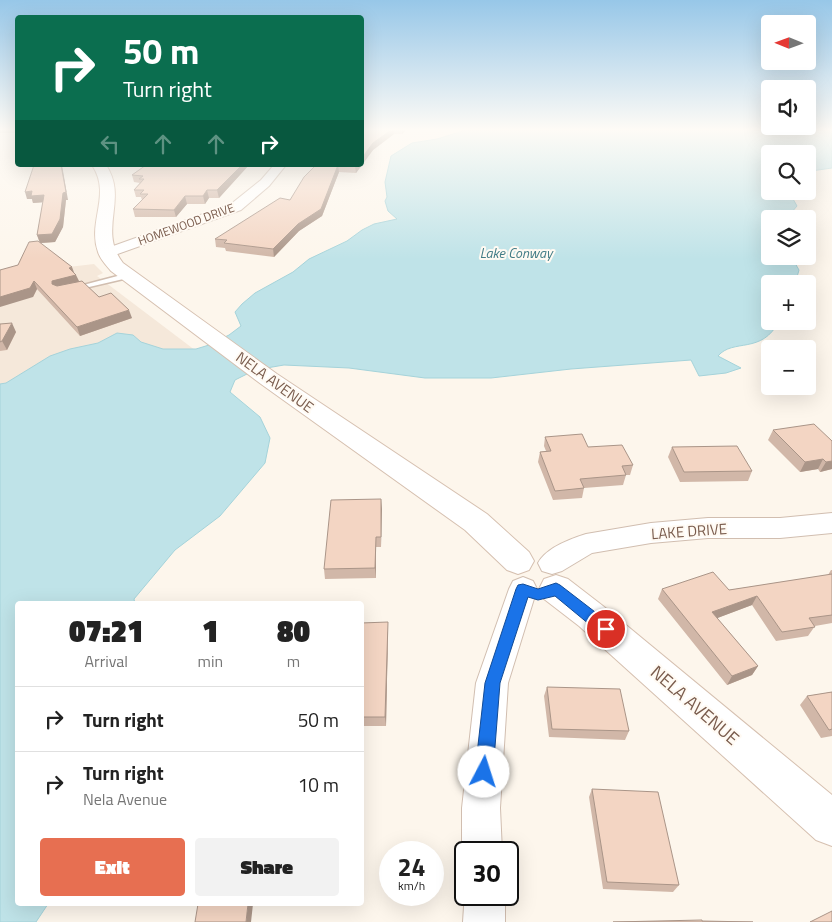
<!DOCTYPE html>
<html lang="en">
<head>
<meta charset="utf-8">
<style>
  :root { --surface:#fff; --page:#f2f2f2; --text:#222; --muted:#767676; --line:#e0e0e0; --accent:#e76f51 }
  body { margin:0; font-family:"Titillium Web",sans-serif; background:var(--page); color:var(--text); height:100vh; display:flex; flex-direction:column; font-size:19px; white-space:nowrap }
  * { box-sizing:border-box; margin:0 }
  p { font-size:16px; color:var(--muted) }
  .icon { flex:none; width:28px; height:28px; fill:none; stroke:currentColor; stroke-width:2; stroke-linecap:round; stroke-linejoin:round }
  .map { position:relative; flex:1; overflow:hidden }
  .drawer { position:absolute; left:15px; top:601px; width:349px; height:305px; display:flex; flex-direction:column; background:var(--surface); border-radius:5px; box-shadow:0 5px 20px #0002 }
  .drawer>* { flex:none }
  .banner { position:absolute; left:15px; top:15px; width:349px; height:152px; border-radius:5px; box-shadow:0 5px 20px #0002; background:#0b6e4f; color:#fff; overflow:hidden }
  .needle { width:32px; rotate:271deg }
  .fabs { position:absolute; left:761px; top:15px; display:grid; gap:10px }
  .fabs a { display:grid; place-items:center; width:55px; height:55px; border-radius:5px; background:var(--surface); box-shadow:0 5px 20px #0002; font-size:25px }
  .speed { position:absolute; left:379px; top:841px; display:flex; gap:10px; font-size:25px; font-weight:700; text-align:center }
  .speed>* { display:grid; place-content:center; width:65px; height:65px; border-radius:50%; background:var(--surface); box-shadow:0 5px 20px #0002; line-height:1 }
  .speed small { font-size:12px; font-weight:400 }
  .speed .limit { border:2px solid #111; border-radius:8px; background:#fff; color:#111 }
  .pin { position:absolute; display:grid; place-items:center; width:42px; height:42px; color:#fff; margin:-21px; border:2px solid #fff; border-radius:50%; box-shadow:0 1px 5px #0007 }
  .me { position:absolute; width:55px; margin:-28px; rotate:5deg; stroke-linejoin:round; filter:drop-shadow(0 0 4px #0008) }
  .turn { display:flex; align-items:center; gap:18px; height:105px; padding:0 25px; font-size:22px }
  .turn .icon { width:65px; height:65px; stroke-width:2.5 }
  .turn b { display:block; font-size:35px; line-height:42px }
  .lanes { display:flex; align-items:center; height:48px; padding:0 25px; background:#0003; justify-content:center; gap:25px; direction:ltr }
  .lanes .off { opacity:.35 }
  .eta { display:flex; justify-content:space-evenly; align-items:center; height:85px; text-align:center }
  .eta b { font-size:30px; font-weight:800; line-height:35px }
  .action { display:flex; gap:10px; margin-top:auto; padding:10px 25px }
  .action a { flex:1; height:58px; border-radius:5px; background:var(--accent); color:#fff; font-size:20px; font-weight:800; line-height:58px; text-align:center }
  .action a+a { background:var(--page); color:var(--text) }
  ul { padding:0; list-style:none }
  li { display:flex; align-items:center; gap:15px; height:65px; padding:0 25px; border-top:1px solid var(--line) }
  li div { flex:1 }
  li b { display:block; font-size:19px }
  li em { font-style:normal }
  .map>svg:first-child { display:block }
  .residential { fill:#f5e8da }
  .water { fill:#bfe3e8; stroke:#a5d3da }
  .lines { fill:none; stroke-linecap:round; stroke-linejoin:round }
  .lane-casing { stroke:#d1beb0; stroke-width:3 }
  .street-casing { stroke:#d1beb0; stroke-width:2 }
  .secondary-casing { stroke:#d6c0b0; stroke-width:2 }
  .lane { fill:#fff; fill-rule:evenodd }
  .street { fill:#fff; fill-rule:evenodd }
  .secondary { fill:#fff; fill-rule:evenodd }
  .wall { fill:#d1b7a8 }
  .shaded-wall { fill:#aa9588 }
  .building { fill:#f3d5c3; stroke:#aa9588 }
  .route { fill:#1a73e8; stroke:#114b97 }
  .labels { text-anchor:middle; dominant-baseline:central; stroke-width:4; stroke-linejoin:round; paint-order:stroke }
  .far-street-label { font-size:12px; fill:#7a5c4d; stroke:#fffaf3 }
  .far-water-label { font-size:14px; font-style:italic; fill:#437c86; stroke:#fffaf3 }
  .street-label { font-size:15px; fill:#7a5c4d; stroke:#fffaf3 }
  .near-street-label { font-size:18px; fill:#7a5c4d; stroke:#fffaf3 }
</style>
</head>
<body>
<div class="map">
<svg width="832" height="922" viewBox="0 0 832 922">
  <rect width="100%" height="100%" fill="#fdf6ec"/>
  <path class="residential" d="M94 264 103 273 97 276 212 363 0 423V275Z"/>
  <path class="water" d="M466 130H832V168L811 171 808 174V154H770V191H794L793 199 797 206 791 213 790 219H770V256H791L799 270 795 284 764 283 766 295 770 298V321H779C762 355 733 338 718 356L741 368 726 373 699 376 691 360 571 369 491 378H425L349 368 284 365 255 370 235 380 230 392 260 417 270 438 265 463 220 516 175 550 134 599 135 604H18V904H48L36 922H0V384L6 383 50 356 70 349 98 343 117 333 133 335 141 342 163 349H196L209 345 229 335 241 326 235 312 242 304 255 293 293 272 309 259 347 241 362 230 374 224 397 219 388 211 385 201 387 197 385 182 391 156 412 143 437 139Z"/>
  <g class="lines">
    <defs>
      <path id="lane" d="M129 273 133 275 132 277 72 291 68 289Z"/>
      <path id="street" d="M274 165H286L269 186 241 210 112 256H102L99 253 102 250 231 204 261 180Z
        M832 513V533L780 538H708L651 543 592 553 562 571 552 574 542 571 538 563C546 548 570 539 586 534L651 523 708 518H780Z
        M523 577 533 581 537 589 508 683 500 808 502 852H465V859L462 852V808L476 683 509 589 513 581Z
        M465 891V895H505V922H463Z"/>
      <path id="secondary" d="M92 165H106C129 199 97 230 123 263L277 374 487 514 529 552 534 561 529 570 518 574 507 570 465 530 261 384 111 271C106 265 100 259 98 252 87 221 112 195 92 165Z
        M556 575 568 579 603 606 832 795V846L816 840 579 626 544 599 539 589 544 579Z"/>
    </defs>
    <use href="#lane" class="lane-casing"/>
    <use href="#street" class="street-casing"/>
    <use href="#secondary" class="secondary-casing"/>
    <use href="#lane" class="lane"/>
    <use href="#street" class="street"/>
    <use href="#secondary" class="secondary"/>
  </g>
  <path class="wall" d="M0 130H18V137L15 133H0Z
    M361 130H406L402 134H394L373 150 356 173 339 172 322 216 299 231 274 257 226 251 225 248 216 247 215 239 290 200 315 166 308 165H361Z
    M34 165 68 200H66L63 227 55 242 40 243 74 273 79 282 99 297 132 318 80 336 37 289 33 297 18 265 40 243 37 235 43 202 33 203 32 199H27Z
    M146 165H249L219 198H209L205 204H187L176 217H135L133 209 142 200 141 197H136L134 190 140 183 134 182 132 175Z
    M0 324 16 332 7 350 0 351Z
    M773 430 832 441V469L820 472 818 469 800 472 768 440Z
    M545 437 588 447 633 465 630 475H626L623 485 584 488 582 498 553 500 538 462 540 452 546 451 544 446Z
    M672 447 752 471 748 481 680 482 668 457Z
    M381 499V547H376V578L325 579 324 569Z
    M831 570H832V623L815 626 808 636 776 641 752 605 717 618 758 666 752 675 727 685 658 599 662 589 729 590 828 575Z
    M361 623 388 632 386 726H361Z
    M547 687 629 731 625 740 549 737 544 696Z
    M832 692V736L821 738 800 705 807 696Z
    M592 789 679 885 673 892 603 889 589 797Z"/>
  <path class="shaded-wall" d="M391 130H394V134L373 150 356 173 355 166 356 165H361V159L373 143Z
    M402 130H406L402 134Z
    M61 165H62L68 200H66L63 227 55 242 40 243 37 235Z
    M242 165H249L219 198 217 190Z
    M338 165 339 172 322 216 299 231 274 257 273 249Z
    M207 190 209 198 205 204 203 196Z
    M32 191 44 195 47 202 33 203 32 199H27L25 192Z
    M185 196 187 204 176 217 174 210Z
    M72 267 75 275H76L80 283 56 289 52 284V281L69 268Z
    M34 281 37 289 33 297 0 307V297Z
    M129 310 132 318 80 336 77 327Z
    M12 323 16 332 7 350 2 341Z
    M823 459 818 469 800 472 805 462Z
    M832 461V469L820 472 826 462Z
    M381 499 382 509 381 547Z
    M376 537V578L375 568Z
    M757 596 752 605 707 622 712 612Z
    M388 622V632L386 726 385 717Z
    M758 666 752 675 727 685 732 676Z
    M248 904H253L251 922H246Z"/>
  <path class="building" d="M361 130H391L373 143 361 159Z
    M34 165H61L66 192 63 193 60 219 52 234 37 235 44 195 31 196 32 191 25 192Z
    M146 165H242L217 190H207L203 196H185L174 210 133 209 148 194H140L144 190H134L144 179H139L143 176 132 175Z
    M316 165H356L355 166 338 165 321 209 298 224 273 249 224 243 227 240 215 239 280 198 290 200 304 177Z
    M38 241 72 267 69 268 76 275 52 281V284L57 286 82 281 99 297 111 293 129 310 77 327 34 281 30 288 0 297V270L18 265 29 242Z
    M12 323 2 341 0 342V324Z
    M814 424 832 441V461L826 462 823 459 805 462 773 430Z
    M582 434 588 447 622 445 633 465 622 466 626 475 580 479 584 488 555 491 540 452 551 451 545 437Z
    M737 446 752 471 684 472 672 447Z
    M381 499V537H376L375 568 324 569 331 500Z
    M713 572 729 590 832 574V615L809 618 815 627 782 632 757 596 712 612 758 666 732 676 662 589Z
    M388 622 385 717H361V623Z
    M547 687 620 689 629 731 552 729Z
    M832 692V729L829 730 807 696Z
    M592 789 658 792 679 885 607 882Z
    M198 904H248L246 922H195Z
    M832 911V922H810Z
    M702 920V921L753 922H613Z"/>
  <linearGradient id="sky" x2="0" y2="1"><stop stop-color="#97c7e8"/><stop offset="0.5" stop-color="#fefbf6"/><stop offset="1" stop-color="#fefbf6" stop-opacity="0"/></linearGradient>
  <rect width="832" height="259" fill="url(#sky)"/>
  <path class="route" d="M556 583 560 585 612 625 614 629 612 634 606 635 601 634 555 596 538 600 528 597 500 683 493 772 490 779 484 781 478 779 475 772 485 683 516 589 518 585 523 584 538 589Z"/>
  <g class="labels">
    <g class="far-street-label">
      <text transform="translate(186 224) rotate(-20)">HOMEWOOD DRIVE</text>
    </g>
    <g class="far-water-label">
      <text x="516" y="252">Lake Conway</text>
    </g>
    <g class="street-label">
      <text transform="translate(275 382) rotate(36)">NELA AVENUE</text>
      <text transform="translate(689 531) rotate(-4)">LAKE DRIVE</text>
    </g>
    <g class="near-street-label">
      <text transform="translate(695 705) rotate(41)">NELA AVENUE</text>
    </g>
  </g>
</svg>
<div class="fabs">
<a><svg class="needle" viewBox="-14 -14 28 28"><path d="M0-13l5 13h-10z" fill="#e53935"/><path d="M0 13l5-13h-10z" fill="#767676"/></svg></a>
<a><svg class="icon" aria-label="sound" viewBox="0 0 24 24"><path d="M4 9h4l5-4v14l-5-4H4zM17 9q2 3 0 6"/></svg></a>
<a><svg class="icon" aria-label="search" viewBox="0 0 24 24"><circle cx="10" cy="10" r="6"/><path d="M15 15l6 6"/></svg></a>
<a><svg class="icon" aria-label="layers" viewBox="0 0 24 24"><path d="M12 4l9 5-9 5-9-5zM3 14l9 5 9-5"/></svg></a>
<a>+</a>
<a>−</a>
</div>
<div class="speed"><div>24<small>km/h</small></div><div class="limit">30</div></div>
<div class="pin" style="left:606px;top:629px;background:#d93025"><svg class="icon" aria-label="arrive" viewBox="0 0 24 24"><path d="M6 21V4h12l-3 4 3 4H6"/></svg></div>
<svg class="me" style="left:484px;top:772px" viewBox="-20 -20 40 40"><circle r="19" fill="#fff"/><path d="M0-13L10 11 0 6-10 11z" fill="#1a73e8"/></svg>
<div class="banner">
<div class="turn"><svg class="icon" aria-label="right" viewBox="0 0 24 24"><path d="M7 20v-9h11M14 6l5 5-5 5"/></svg><div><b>50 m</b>Turn right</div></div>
<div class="lanes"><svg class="icon off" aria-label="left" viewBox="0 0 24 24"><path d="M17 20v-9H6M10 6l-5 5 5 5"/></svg><svg class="icon off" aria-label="ahead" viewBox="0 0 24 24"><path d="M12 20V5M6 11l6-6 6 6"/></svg><svg class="icon off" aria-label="ahead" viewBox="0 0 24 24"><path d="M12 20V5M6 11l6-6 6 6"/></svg><svg class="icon" aria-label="right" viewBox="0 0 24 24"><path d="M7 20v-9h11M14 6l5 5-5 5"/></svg></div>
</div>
<section class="drawer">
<div class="eta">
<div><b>07:21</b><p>Arrival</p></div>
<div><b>1</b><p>min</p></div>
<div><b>80</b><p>m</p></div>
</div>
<ul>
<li><svg class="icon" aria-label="right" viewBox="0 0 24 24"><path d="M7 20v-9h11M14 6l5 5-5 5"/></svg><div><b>Turn right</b></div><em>50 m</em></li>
<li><svg class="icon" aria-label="right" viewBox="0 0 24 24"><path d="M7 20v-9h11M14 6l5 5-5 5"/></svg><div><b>Turn right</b><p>Nela Avenue</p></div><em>10 m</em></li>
</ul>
<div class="action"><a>Exit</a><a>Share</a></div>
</section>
</div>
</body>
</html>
